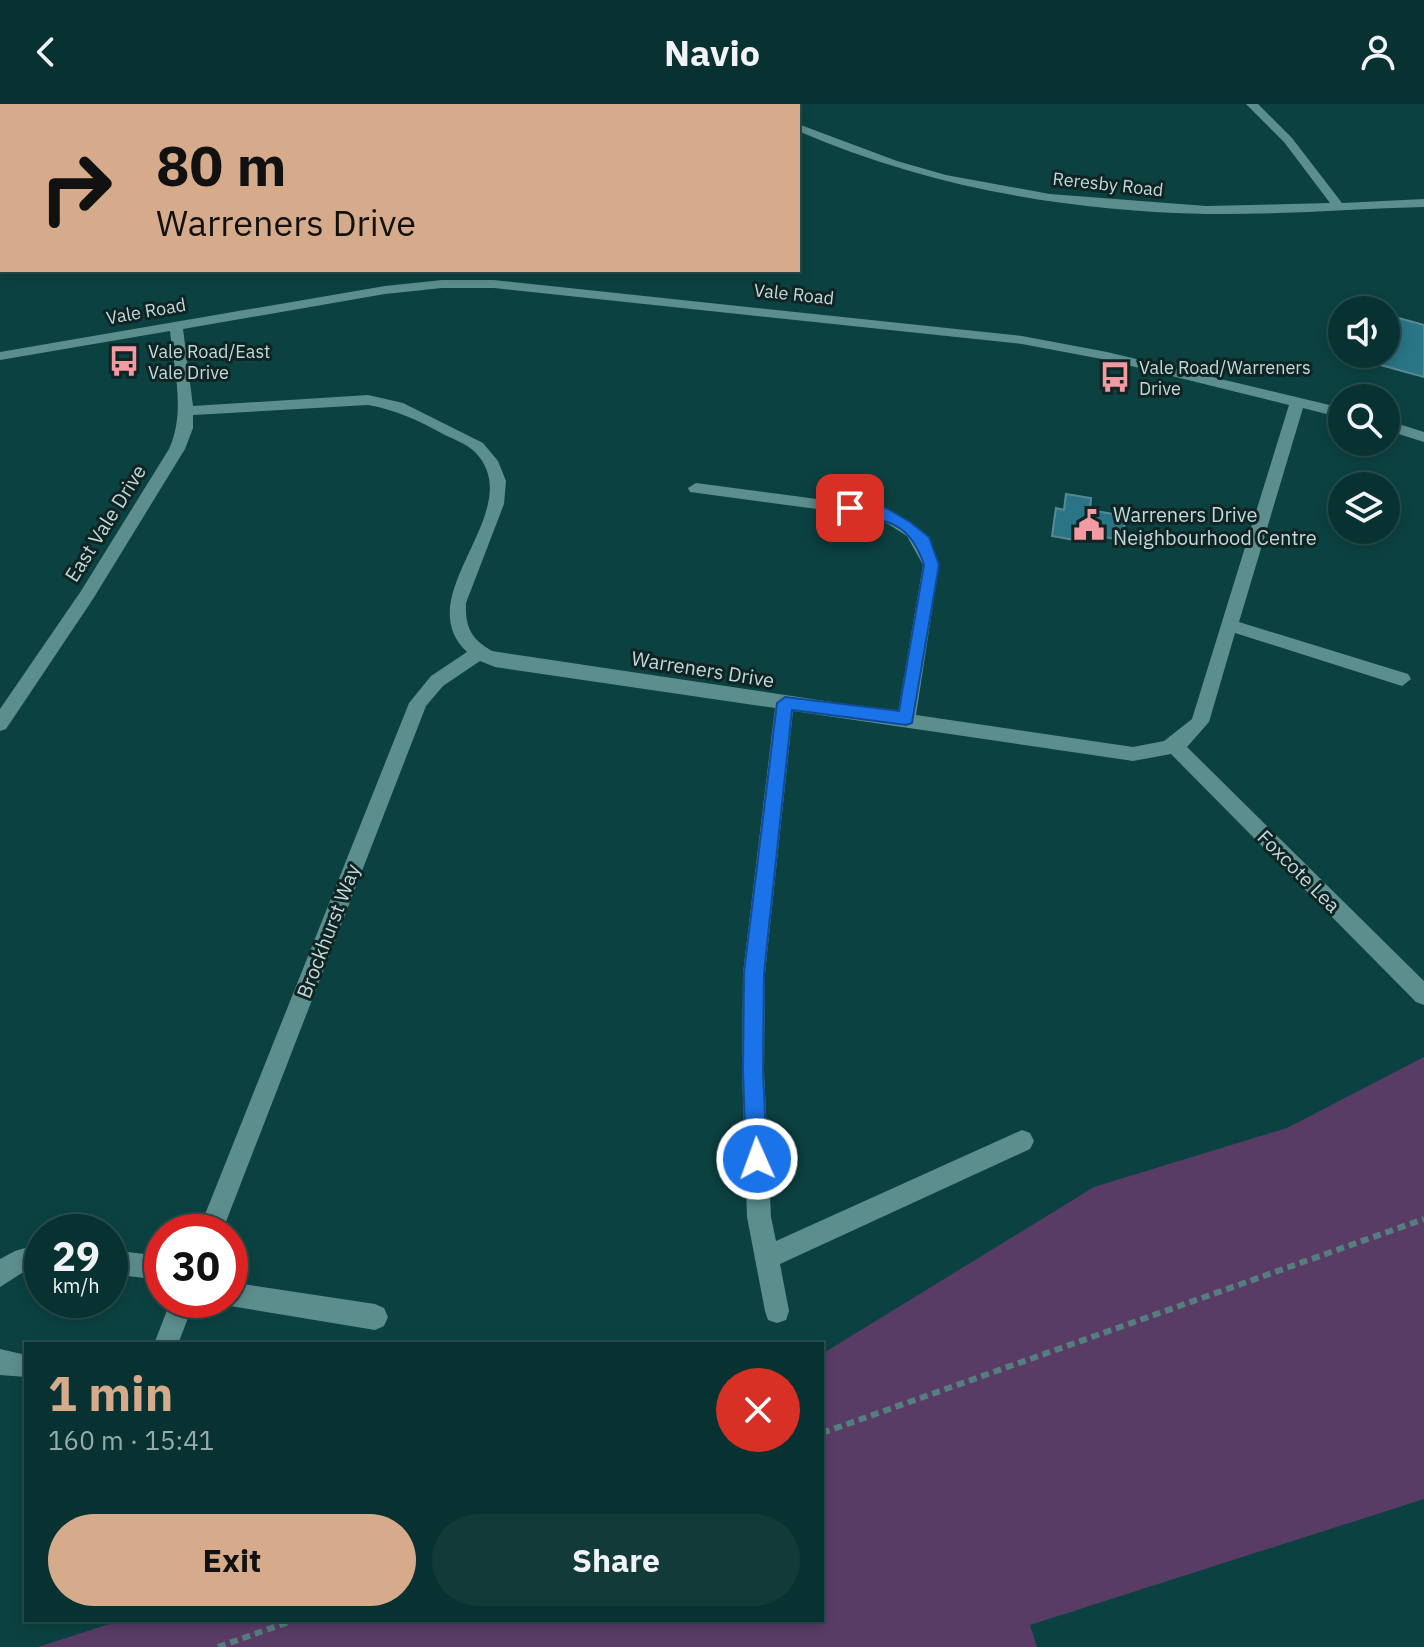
<!DOCTYPE html>
<html lang="en">
<head>
<meta charset="utf-8">
<style>
  :root { --surface:#083231; --page:#113a39; --text:#f1f3f6; --muted:#98aaab; --line:#294d4d; --accent:#d6ab8b }
  body { margin:0; font-family:"IBM Plex Sans",sans-serif; background:var(--page); color:var(--text); height:100vh; display:flex; flex-direction:column; font-size:30px; white-space:nowrap }
  * { box-sizing:border-box; margin:0 }
  p { font-size:26px; color:var(--muted) }
  .icon { flex:none; width:44px; height:44px; fill:none; stroke:currentColor; stroke-width:2; stroke-linecap:round; stroke-linejoin:round }
  .map { position:relative; flex:1; overflow:hidden }
  .sheet { position:absolute; left:24px; top:1238px; width:800px; height:280px; display:flex; flex-direction:column; background:var(--surface); border-radius:0px; box-shadow:0 4px 12px #0003,0 0 0 2px var(--line) }
  .sheet>* { flex:none }
  .banner { position:absolute; left:0px; top:0px; width:800px; height:168px; box-shadow:0 4px 12px #0003,0 0 0 2px var(--line); background:#d6ab8b; color:#111; overflow:hidden }
  .buttons { position:absolute; left:1328px; top:192px; display:grid; gap:16px }
  .buttons a { display:grid; place-items:center; width:72px; height:72px; border-radius:50%; background:var(--surface); box-shadow:0 4px 12px #0003,0 0 0 2px var(--line); font-size:40px }
  .speed { position:absolute; left:24px; top:1110px; display:flex; gap:16px; font-size:40px; font-weight:700; text-align:center }
  .speed>* { display:grid; place-content:center; width:104px; height:104px; border-radius:50%; background:var(--surface); box-shadow:0 4px 12px #0003,0 0 0 2px var(--line); line-height:1 }
  .speed small { font-size:20px; font-weight:400 }
  .speed .limit { border:12px solid #d22; background:#fff; color:#111 }
  .pin { position:absolute; display:grid; place-items:center; width:68px; height:68px; color:#fff; margin:-34px; border-radius:16px; box-shadow:0 4px 12px #0006 }
  .me { position:absolute; width:88px; margin:-44px; rotate:358deg; stroke-linejoin:round; filter:drop-shadow(0 0 6px #0008) }
  .turn { display:flex; align-items:center; gap:28px; height:168px; padding:0 24px; font-size:36px }
  .turn .icon { width:104px; height:104px; stroke-width:2.5 }
  .turn b { display:block; font-size:56px; line-height:68px }
  .round { display:grid; place-items:center; flex:none; width:84px; height:84px; border-radius:42px; background:var(--page) }
  .summary { display:flex; align-items:center; justify-content:space-between; height:136px; padding:0 24px }
  h1 { font-size:48px; font-weight:700; line-height:60px; color:var(--accent) }
  .button { display:flex; gap:16px; margin-top:auto; padding:16px 24px }
  .button a { flex:1; height:92px; border-radius:48px; background:var(--accent); color:#111; font-size:32px; font-weight:700; line-height:92px; text-align:center }
  .button a+a { background:var(--page); color:var(--text) }
  header { display:flex; justify-content:space-between; align-items:center; height:104px; padding:0 24px; background:var(--surface); font-size:36px; font-weight:700 }
  .map>svg:first-child { display:block }
  .green { fill:#593c66 }
  .building { fill:#297485; stroke:#5a8894; stroke-width:2 }
  .lines { fill:none; stroke-linecap:round; stroke-linejoin:round }
  .path { stroke:#547f7e; stroke-width:6; stroke-dasharray:8 5; stroke-linecap:butt }
  .minor { fill:#5c8e8d; fill-rule:evenodd }
  .route { fill:#1a73e8; stroke:#114b97; stroke-width:2 }
  .labels { text-anchor:middle; dominant-baseline:central; stroke-width:6; stroke-linejoin:round; paint-order:stroke }
  .far-street-label { font-size:18px; fill:#c1dad9; stroke:#102424 }
  .far-poi-label { font-size:18px; fill:#c1dad9; stroke:#102424; text-anchor:start }
  .poi-label { font-size:20px; fill:#c1dad9; stroke:#102424; text-anchor:start }
  .street-label { font-size:20px; fill:#c1dad9; stroke:#102424 }
</style>
</head>
<body>
<header><svg class="icon" aria-label="back" viewBox="0 0 24 24"><path d="M15 5l-7 7 7 7"/></svg>Navio<svg class="icon" aria-label="person" viewBox="0 0 24 24"><circle cx="12" cy="8" r="4"/><path d="M4 21q1-7 8-7t8 7"/></svg></header>
<div class="map">
<svg width="1424" height="1543" viewBox="0 0 1424 1543">
  <rect width="100%" height="100%" fill="#0b4241"/>
  <path class="green" d="M1424 953V1395L1030 1521 1037 1543H38L122 1516H822V1250L1094 1083 1287 1024Z"/>
  <path class="building" d="M1395 213 1424 221V273L1377 260 1381 250H1386V237Z
    M1066 390 1091 394 1090 406 1125 412 1123 441 1115 440 1116 435 1081 429 1080 437 1052 432 1056 404 1064 406Z"/>
  <g class="lines">
    <path class="path" d="M822 1329 1424 1115
      M218 1543 294 1516"/>
    <path class="minor" d="M476 0H488L489 2H477Z
      M544 0H567L542 2Z
      M747 0H761L763 2H749Z
      M1246 0H1258L1292 34 1342 99 1424 95V103C1351 105 1278 111 1206 110 1066 107 927 83 798 27V20L897 57 946 71 1050 90 1206 102 1330 99 1284 38Z
      M2 94V105L0 106V95Z
      M442 176H494L1022 232 1107 248 1342 304V314L1303 304 1239 518 1408 570 1411 575 1402 582 1235 529 1209 618 1187 643 1424 877V901L1416 898 1171 650 1133 657 793 607 765 869 764 967 771 1113 776 1137 1022 1026 1030 1029 1034 1037 1030 1045 780 1160 789 1207 786 1216 777 1219 768 1216 765 1207 747 1113 742 967 743 869 775 604 495 563 480 557 443 582 426 602 222 1128H198L409 599 431 572 467 548C406 491 531 406 475 348 467 340 453 335 443 330 418 316 396 306 368 301L193 311V324L185 345 93 495 6 625 0 627V605L81 487 169 345C186 308 174 266 170 227L0 256V248L385 182ZM442 184H494L1022 240 1107 256 1289 301 1192 615 1164 637 1133 643 916 611 939 461 931 441 918 424 886 404 696 379 688 384 690 388 877 413 907 432 923 461 898 608 492 547C471 535 465 523 466 499L504 400 506 377 498 357 483 339 403 299 368 291 193 302 183 225 385 190Z
      M1386 316 1424 328V338L1386 326Z
      M42 1139V1163L22 1169 0 1183V1155L15 1147Z
      M110 1146 162 1152V1176L110 1170Z
      M230 1178 375 1200 384 1204 388 1213 384 1222 375 1226 230 1202 220 1196H230Z
      M171 1196H195L178 1240H154Z
      M0 1245 26 1251V1273L0 1271Z"/>
  </g>
  <path class="route" d="M850 399 886 404 910 418 929 433 939 461 912 619 906 621 792 606 764 869 763 967 767 1055 764 1062 757 1065 749 1062 746 1055 743 967 744 869 777 599 785 593 899 607 924 461C909 415 885 418 845 407L842 404Z"/>
  <defs>
    <symbol id="bus-bare" viewBox="-9 -9 18 18"><path d="M-5-6H5V4H4V6H2V4H-2V6H-4V4H-5ZM-3.5-4V0h7V-4ZM-3.5 1.2v1.5H-2V1.2ZM2 1.2v1.5H3.5V1.2Z" fill="#f49aa2" stroke="#102424" stroke-width="2.5" paint-order="stroke"/></symbol>
    <symbol id="civic-bare" viewBox="-9 -9 18 18"><path d="M-.6-6.5H3V-4.5H.6V-3L4-1V1h2V6H-6V1h2V-1L-.6-3ZM-1.2 2.5V6h2.4V2.5Z" fill="#f49aa2" stroke="#102424" stroke-width="2.5" paint-order="stroke"/></symbol>
  </defs>
  <g fill-rule="evenodd">
    <use href="#bus-bare" x="102" y="235" width="44" height="44"/>
    <use href="#bus-bare" x="1093" y="251" width="44" height="44"/>
    <use href="#civic-bare" x="1067" y="399" width="44" height="44"/>
  </g>
  <g class="labels">
    <g class="far-street-label">
      <text transform="translate(1108 80) rotate(6)">Reresby Road</text>
      <text transform="translate(794 190) rotate(6)">Vale Road</text>
      <text transform="translate(146 207) rotate(-10)">Vale Road</text>
    </g>
    <g class="far-poi-label">
      <text x="148" y="247">Vale Road/East<tspan x="148" dy="21">Vale Drive</tspan></text>
      <text x="1139" y="263">Vale Road/Warreners<tspan x="1139" dy="21">Drive</tspan></text>
    </g>
    <g class="poi-label">
      <text x="1113" y="410">Warreners Drive<tspan x="1113" dy="23">Neighbourhood Centre</tspan></text>
    </g>
    <g class="street-label">
      <text transform="translate(105 419) rotate(-58)">East Vale Drive</text>
      <text transform="translate(703 565) rotate(9)">Warreners Drive</text>
      <text transform="translate(1299 767) rotate(45)">Foxcote Lea</text>
      <text transform="translate(328 827) rotate(-69)">Brockhurst Way</text>
    </g>
  </g>
</svg>
<div class="buttons">
<a><svg class="icon" aria-label="sound" viewBox="0 0 24 24"><path d="M4 9h4l5-4v14l-5-4H4zM17 9q2 3 0 6"/></svg></a>
<a><svg class="icon" aria-label="search" viewBox="0 0 24 24"><circle cx="10" cy="10" r="6"/><path d="M15 15l6 6"/></svg></a>
<a><svg class="icon" aria-label="layers" viewBox="0 0 24 24"><path d="M12 4l9 5-9 5-9-5zM3 14l9 5 9-5"/></svg></a>
</div>
<div class="speed"><div>29<small>km/h</small></div><div class="limit">30</div></div>
<div class="pin" style="left:850px;top:404px;background:#d93025"><svg class="icon" aria-label="arrive" viewBox="0 0 24 24"><path d="M6 21V4h12l-3 4 3 4H6"/></svg></div>
<svg class="me" style="left:757px;top:1055px" viewBox="-20 -20 40 40"><circle r="17" fill="#1a73e8" stroke="#fff" stroke-width="3"/><path d="M0-11L8 9 0 5-8 9z" fill="#fff"/></svg>
<div class="banner">
<div class="turn"><svg class="icon" aria-label="right" viewBox="0 0 24 24"><path d="M7 20v-9h11M14 6l5 5-5 5"/></svg><div><b>80 m</b>Warreners Drive</div></div>
</div>
<section class="sheet">
<div class="summary"><div><h1>1 min</h1><p>160 m · 15:41</p></div><a class="round" style="background:#d93025;color:#fff"><svg class="icon" aria-label="close" viewBox="0 0 24 24"><path d="M6 6l12 12M18 6L6 18"/></svg></a></div>
<div class="button"><a>Exit</a><a>Share</a></div>
</section>
</div>
</body>
</html>
